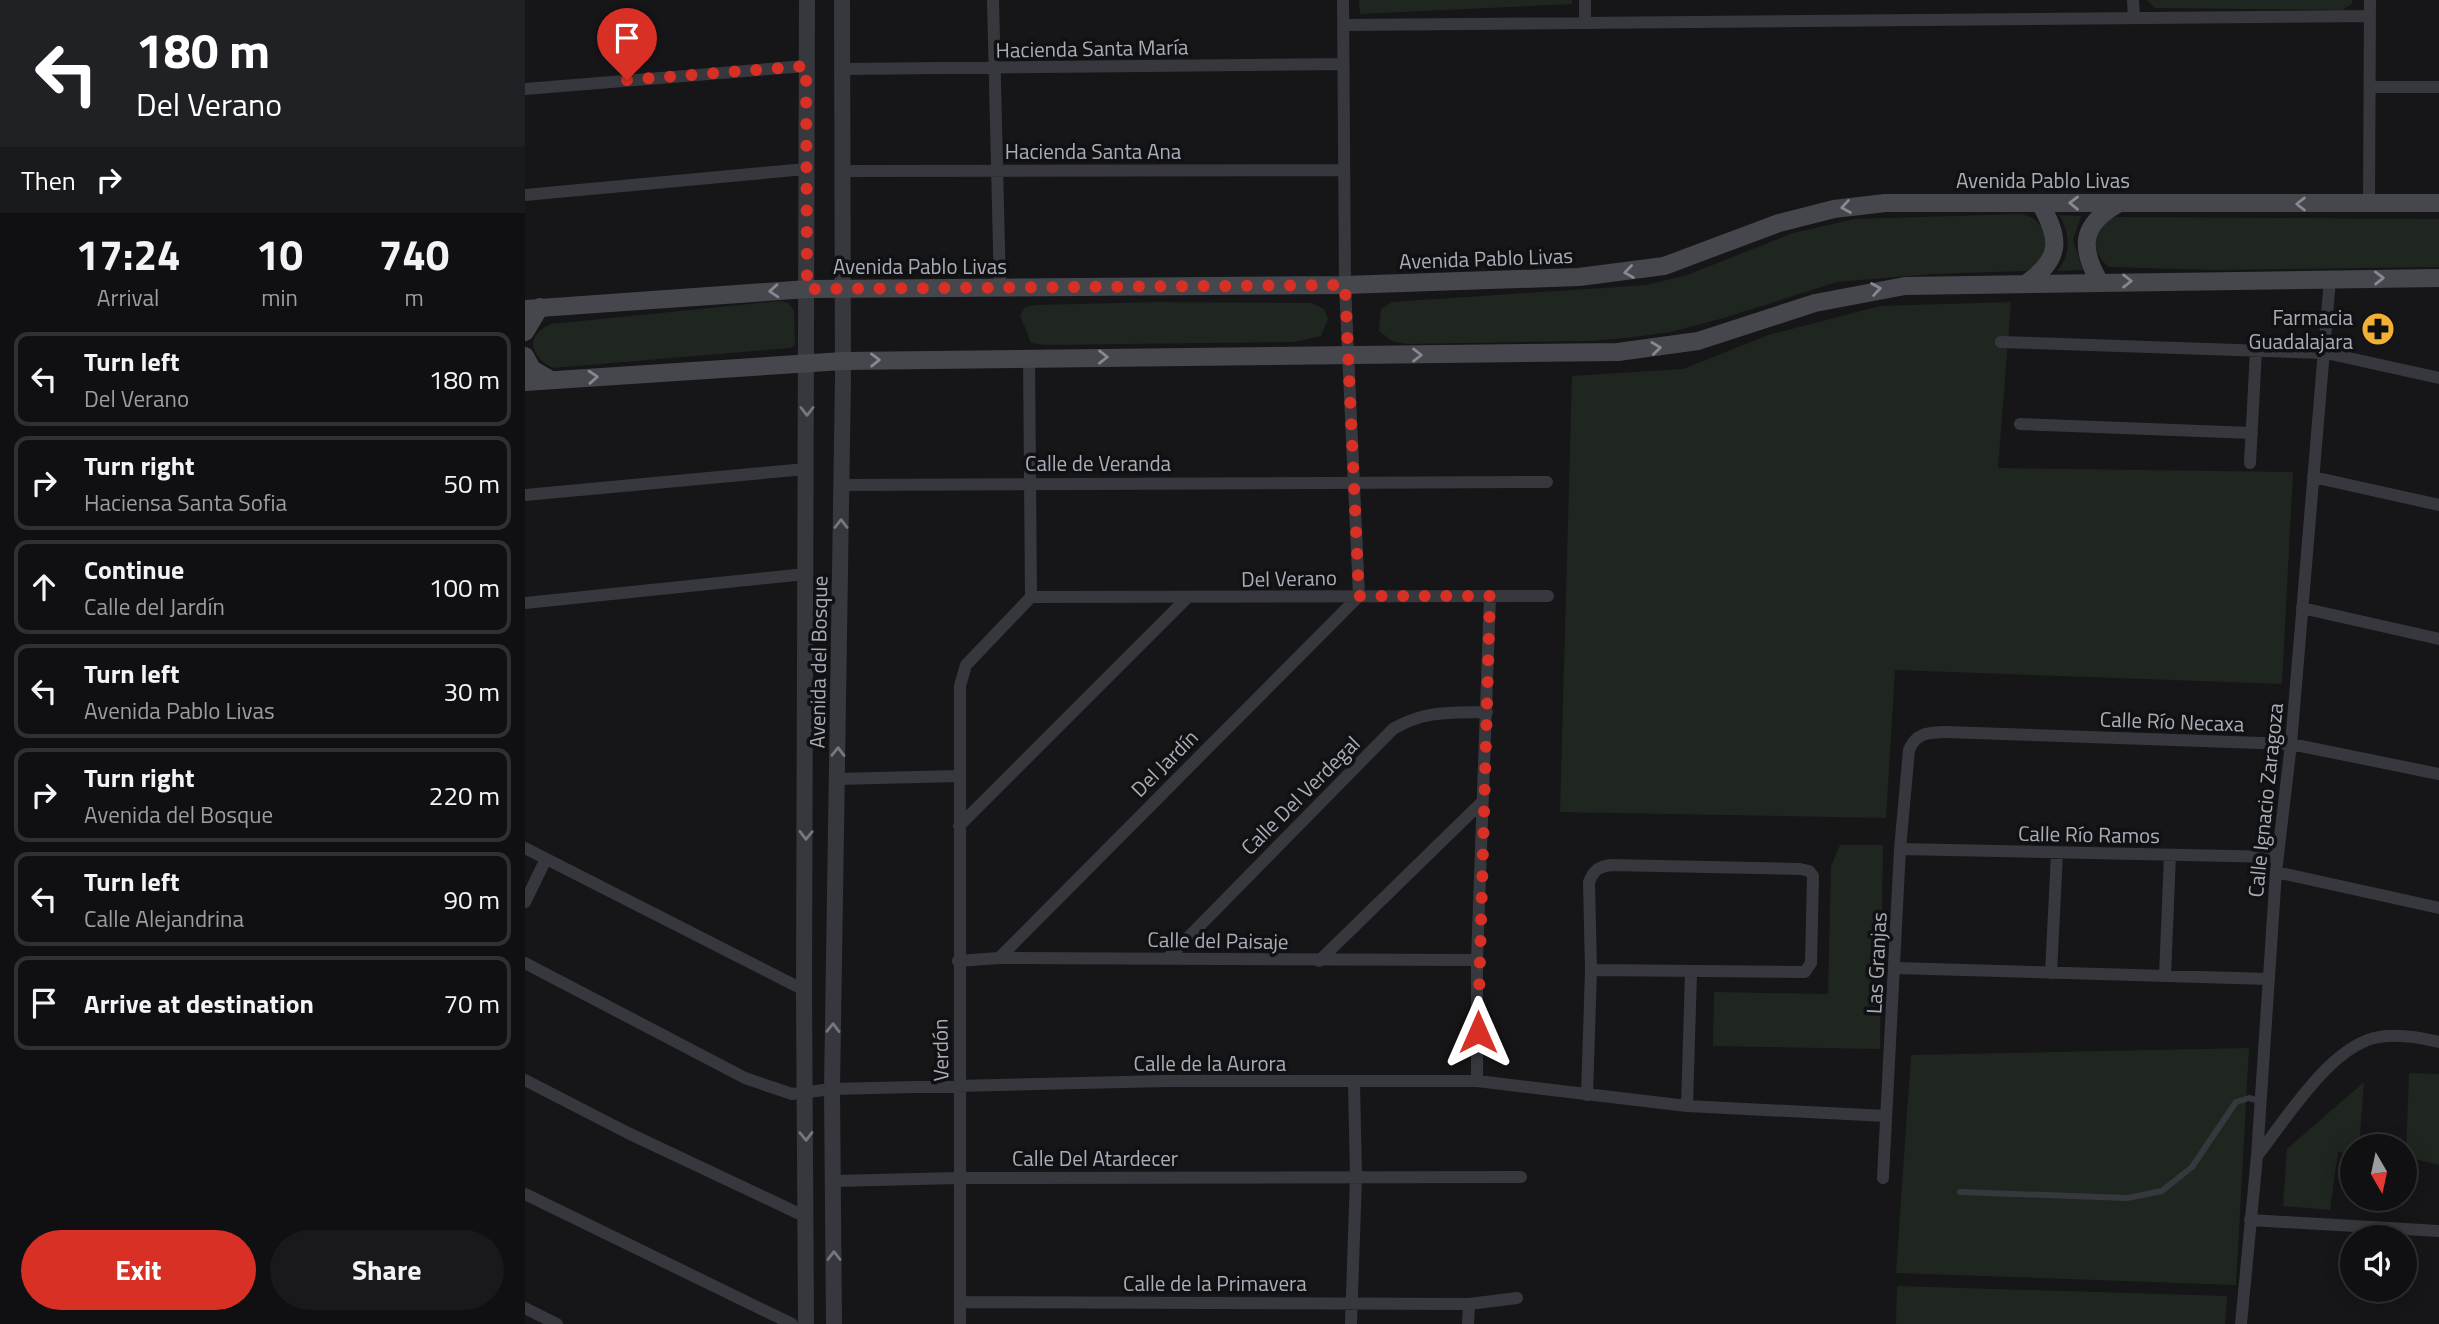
<!DOCTYPE html>
<html lang="en">
<head>
<meta charset="utf-8">
<style>
  :root { --surface:#101012; --page:#19191b; --text:#f1f3f6; --muted:#9c9d9f; --line:#303032; --accent:#d93025 }
  body { margin:0; font-family:"Titillium Web",sans-serif; background:var(--page); color:var(--text); height:100vh; display:flex; flex-direction:column; font-size:26px; white-space:nowrap }
  * { box-sizing:border-box; margin:0 }
  p { font-size:23px; color:var(--muted) }
  .icon { flex:none; width:38px; height:38px; fill:none; stroke:currentColor; stroke-width:2; stroke-linecap:round; stroke-linejoin:round }
  .map { position:relative; flex:1; overflow:hidden }
  .drawer { display:flex; flex-direction:column; background:var(--surface); width:525px }
  .drawer>* { flex:none }
  .guide { background:#202124; color:#fff; overflow:hidden }
  .needle { width:46px; rotate:171deg }
  .controls { position:absolute; left:1815px; top:1134px; display:grid; gap:14px }
  .controls a { display:grid; place-items:center; width:77px; height:77px; border-radius:50%; background:var(--surface); box-shadow:0 4px 18px #0003,0 0 0 2px var(--line); font-size:35px }
  .pin { position:absolute; display:grid; place-items:center; width:60px; height:60px; color:#fff; margin:-72px -30px; border-radius:50% 50% 50% 0; rotate:-45deg; box-shadow:0 0 7px #0007 }
  .pin .icon { rotate:45deg }
  .me { position:absolute; width:77px; margin:-38px; rotate:0deg; stroke-linejoin:round; filter:drop-shadow(0 0 5px #0008) }
  .turn { display:flex; align-items:center; gap:24px; height:147px; padding:0 21px; font-size:32px }
  .turn .icon { width:91px; height:91px; stroke-width:2.5 }
  .turn b { display:block; font-size:49px; line-height:60px }
  .then { display:flex; align-items:center; height:66px; padding:0 21px; background:#0003; gap:14px; font-size:26px }
  .eta { display:flex; justify-content:space-evenly; align-items:center; height:119px; text-align:center }
  .eta b { font-size:42px; font-weight:700; line-height:49px }
  .button { display:flex; gap:14px; margin-top:auto; padding:14px 21px }
  .button a { flex:1; height:80px; border-radius:42px; background:var(--accent); color:#fff; font-size:28px; font-weight:700; line-height:80px; text-align:center }
  .button a+a { background:var(--page); color:var(--text) }
  ul { padding:0; list-style:none }
  li { display:flex; align-items:center; gap:21px; height:94px; margin:0 14px 10px; padding:0 7px; border:4px solid var(--line); border-radius:14px }
  li div { flex:1 }
  li b { display:block; font-size:26px }
  li em { font-style:normal }
  main { display:flex; flex:1; min-height:0 }
  .map>svg:first-child { display:block }
  .green { fill:#1e261f }
  .lines { fill:none; stroke-linecap:round; stroke-linejoin:round }
  .service { stroke:#37383d; stroke-width:6 }
  .minor { stroke:#37383d; stroke-width:12 }
  .tertiary { stroke:#37383d; stroke-width:16 }
  .secondary { stroke:#45474d; stroke-width:18 }
  .oneway { stroke:#858993 }
  .oneway2 { stroke:#757881 }
  .route { stroke:#d93025; stroke-width:12; stroke-dasharray:0 21.6 }
  .labels { text-anchor:middle; dominant-baseline:central; stroke-width:7; stroke-linejoin:round; paint-order:stroke }
  .street-label { font-size:21px; fill:#a8adb8; stroke:#111113 }
  .poi-label { font-size:21px; fill:#a8adb8; stroke:#111113; text-anchor:end }
</style>
</head>
<body>
<main>
<section class="drawer">
<div class="guide">
<div class="turn"><svg class="icon" aria-label="left" viewBox="0 0 24 24"><path d="M17 20v-9H6M10 6l-5 5 5 5"/></svg><div><b>180 m</b>Del Verano</div></div>
<div class="then">Then<svg class="icon" aria-label="right" viewBox="0 0 24 24"><path d="M7 20v-9h11M14 6l5 5-5 5"/></svg></div>
</div>
<div class="eta">
<div><b>17:24</b><p>Arrival</p></div>
<div><b>10</b><p>min</p></div>
<div><b>740</b><p>m</p></div>
</div>
<ul>
<li><svg class="icon" aria-label="left" viewBox="0 0 24 24"><path d="M17 20v-9H6M10 6l-5 5 5 5"/></svg><div><b>Turn left</b><p>Del Verano</p></div><em>180 m</em></li>
<li><svg class="icon" aria-label="right" viewBox="0 0 24 24"><path d="M7 20v-9h11M14 6l5 5-5 5"/></svg><div><b>Turn right</b><p>Haciensa Santa Sofia</p></div><em>50 m</em></li>
<li><svg class="icon" aria-label="ahead" viewBox="0 0 24 24"><path d="M12 20V5M6 11l6-6 6 6"/></svg><div><b>Continue</b><p>Calle del Jardín</p></div><em>100 m</em></li>
<li><svg class="icon" aria-label="left" viewBox="0 0 24 24"><path d="M17 20v-9H6M10 6l-5 5 5 5"/></svg><div><b>Turn left</b><p>Avenida Pablo Livas</p></div><em>30 m</em></li>
<li><svg class="icon" aria-label="right" viewBox="0 0 24 24"><path d="M7 20v-9h11M14 6l5 5-5 5"/></svg><div><b>Turn right</b><p>Avenida del Bosque</p></div><em>220 m</em></li>
<li><svg class="icon" aria-label="left" viewBox="0 0 24 24"><path d="M17 20v-9H6M10 6l-5 5 5 5"/></svg><div><b>Turn left</b><p>Calle Alejandrina</p></div><em>90 m</em></li>
<li><svg class="icon" aria-label="arrive" viewBox="0 0 24 24"><path d="M6 21V4h12l-3 4 3 4H6"/></svg><div><b>Arrive at destination</b></div><em>70 m</em></li>
</ul>
<div class="button"><a>Exit</a><a>Share</a></div>
</section>
<div class="map">
<svg width="1914" height="1324" viewBox="0 0 1914 1324">
  <rect width="100%" height="100%" fill="#161618"/>
  <path class="green" d="M834 0H1047V4L835 14Z
    M1622 0H1827V4L1817 10 1630 8Z
    M1495 214C1526 217 1531 261 1501 271L1407 274 1312 282 1199 318 1146 332 1110 337 1066 341 882 344 867 341 854 331 856 309 867 302 1121 285 1162 275 1268 233 1329 219Z
    M1534 215 1556 216 1548 240 1558 270 1532 271C1547 255 1545 233 1534 215Z
    M1590 217 1914 219V267L1690 270 1584 267C1564 252 1567 226 1590 217Z
    M255 301 264 303 269 311 270 344 266 348 28 368C4 356 0 335 26 324Z
    M631 302 786 303 799 309 803 319 796 336 769 342 520 345 506 343 495 315 500 307 511 305Z
    M1486 302 1473 468 1768 472 1757 684 1370 670 1361 818 1035 812 1047 376 1158 369 1243 335 1355 306Z
    M1315 845H1358L1355 1049 1188 1046 1189 992 1303 994 1306 866Z
    M1724 1048 1711 1285 1371 1273 1386 1055Z
    M1884 1073 1914 1074V1165L1881 1157Z
    M1839 1082 1834 1146H1827V1154L1813 1152 1805 1210 1758 1206 1762 1149Z
    M1372 1286 1702 1296 1700 1324H1371Z"/>
  <g class="lines">
    <path class="service" d="M1435 1192 1602 1198 1637 1191 1667 1167 1711 1102 1724 1098 1735 1101"/>
    <path class="minor" d="M468 0 475 289
      M1608 0 1609 18
      M1060 21V0
      M819 25 1845 16
      M317 69 818 64
      M1847 87H1914
      M0 89 281 66
      M317 171 819 170
      M0 195 281 169
      M1844 205 1845 0
      M1476 342 1801 353 1914 378
      M1495 424 1727 433
      M1725 463 1731 350
      M1788 477 1914 505
      M316 485 1022 482
      M0 495 281 469
      M506 597 1023 596
      M0 603 281 574
      M1777 608 1914 639
      M312 779 433 776
      M434 826 661 599
      M0 848 279 990
      M1375 849 1752 857
      M1751 872 1914 908
      M0 902 21 859
      M474 958 834 596 820 285 818 0
      M642 959 868 729C901 710 925 713 962 712
      M433 961 474 958 952 960
      M794 961 957 802
      M0 963 220 1078 267 1094 307 1089 641 1081H952L1162 1106 1361 1116
      M1371 968 1744 979
      M1526 973 1532 853
      M1640 976 1645 855
      M0 1080 103 1133 281 1217
      M952 1081V960L965 596
      M1062 1095 1066 970 1064 882C1069 870 1073 867 1086 865L1275 869 1284 871 1288 876 1286 963 1280 972 1066 970
      M1162 1106 1166 973
      M1732 1156C1761 1119 1803 1050 1849 1038 1870 1033 1894 1037 1914 1042
      M1358 1178 1375 849 1384 750C1391 733 1402 733 1420 732L1766 744 1914 774
      M309 1181 433 1178 996 1177
      M0 1194 267 1324
      M1725 1220 1914 1231
      M435 1302 944 1304 992 1298
      M0 1308 32 1324
      M435 1324V686L441 665 506 597 504 358
      M826 1324 831 1177 829 1083
      M943 1324 944 1304
      M1716 1324 1732 1156 1751 872 1766 744 1805 279"/>
    <path class="tertiary" d="M281 1324 279 990 282 0
      M309 1324 307 1089 318 377 317 0"/>
    <path class="secondary" d="M1574 281C1554 246 1557 224 1593 204
      M1503 282C1538 257 1534 237 1515 203
      M0 309 283 289 820 285 1054 277 1139 266 1254 223 1309 209 1360 203H1914
      M0 332 15 307
      M0 356 7 369 26 380
      M0 382 318 361 1093 352 1173 341 1290 303 1380 286 1914 278"/>
  </g>
  <defs><path id="oneway-chevron" d="M-2-3.5L2.5 0L-2 3.5" fill="none" stroke-width="1.6" stroke-linecap="round" stroke-linejoin="round" transform="scale(1.75)"/></defs>
  <g class="oneway">
    <use href="#oneway-chevron" transform="translate(1549 203) rotate(-179)"/>
    <use href="#oneway-chevron" transform="translate(1776 204) rotate(-180)"/>
    <use href="#oneway-chevron" transform="translate(1321 207) rotate(171)"/>
    <use href="#oneway-chevron" transform="translate(1104 272) rotate(172)"/>
    <use href="#oneway-chevron" transform="translate(1854 278) rotate(-1)"/>
    <use href="#oneway-chevron" transform="translate(1602 281)"/>
    <use href="#oneway-chevron" transform="translate(1351 289) rotate(-9)"/>
    <use href="#oneway-chevron" transform="translate(249 291) rotate(176)"/>
    <use href="#oneway-chevron" transform="translate(1131 348) rotate(-7)"/>
    <use href="#oneway-chevron" transform="translate(892 355)"/>
    <use href="#oneway-chevron" transform="translate(578 357)"/>
    <use href="#oneway-chevron" transform="translate(350 360) rotate(-1)"/>
    <use href="#oneway-chevron" transform="translate(68 377) rotate(-4)"/>
  </g>
  <g class="oneway2">
    <use href="#oneway-chevron" transform="translate(282 411) rotate(90)"/>
    <use href="#oneway-chevron" transform="translate(316 524) rotate(-90)"/>
    <use href="#oneway-chevron" transform="translate(313 752) rotate(-89)"/>
    <use href="#oneway-chevron" transform="translate(281 835) rotate(91)"/>
    <use href="#oneway-chevron" transform="translate(308 1028) rotate(-89)"/>
    <use href="#oneway-chevron" transform="translate(281 1136) rotate(89)"/>
    <use href="#oneway-chevron" transform="translate(309 1256) rotate(-90)"/>
  </g>
  <g class="lines">
    <path class="route" d="M102 80 281 66 282 289 820 285 834 596H965L953 1032"/>
  </g>
  <defs>
    <symbol id="pharmacy-disc" viewBox="-11 -11 22 22"><circle r="9.5" fill="#f2b134" stroke="#111113"/><path d="M-2-6h4v4h4v4h-4v4h-4v-4h-4v-4h4Z" fill="#111"/></symbol>
  </defs>
  <g fill-rule="evenodd">
    <use href="#pharmacy-disc" x="1834" y="310" width="38" height="38"/>
  </g>
  <g class="labels">
    <g class="street-label">
      <text transform="translate(567 48) rotate(-1)">Hacienda Santa María</text>
      <text x="568" y="151">Hacienda Santa Ana</text>
      <text x="1518" y="180">Avenida Pablo Livas</text>
      <text transform="translate(961 258) rotate(-2)">Avenida Pablo Livas</text>
      <text x="395" y="266">Avenida Pablo Livas</text>
      <text x="573" y="463">Calle de Veranda</text>
      <text transform="translate(764 578) rotate(-1)">Del Verano</text>
      <text transform="translate(293 662) rotate(-89)">Avenida del Bosque</text>
      <text transform="translate(1647 721) rotate(2)">Calle Río Necaxa</text>
      <text transform="translate(639 763) rotate(-45)">Del Jardín</text>
      <text transform="translate(775 795) rotate(-45)">Calle Del Verdegal</text>
      <text transform="translate(1740 800) rotate(-84)">Calle Ignacio Zaragoza</text>
      <text transform="translate(1564 834) rotate(1)">Calle Río Ramos</text>
      <text transform="translate(693 940) rotate(1)">Calle del Paisaje</text>
      <text transform="translate(1351 963) rotate(-87)">Las Granjas</text>
      <text transform="translate(415 1050) rotate(-91)">Verdón</text>
      <text x="685" y="1063">Calle de la Aurora</text>
      <text x="570" y="1158">Calle Del Atardecer</text>
      <text x="690" y="1283">Calle de la Primavera</text>
    </g>
    <g class="poi-label">
      <text x="1828" y="317">Farmacia<tspan x="1828" dy="24">Guadalajara</tspan></text>
    </g>
  </g>
</svg>
<div class="controls">
<a><svg class="needle" viewBox="-14 -14 28 28"><path d="M0-13l5 13h-10z" fill="#e53935"/><path d="M0 13l5-13h-10z" fill="#9c9d9f"/></svg></a>
<a><svg class="icon" aria-label="sound" viewBox="0 0 24 24"><path d="M4 9h4l5-4v14l-5-4H4zM17 9q2 3 0 6"/></svg></a>
</div>
<div class="pin" style="left:102px;top:80px;background:#d93025"><svg class="icon" aria-label="arrive" viewBox="0 0 24 24"><path d="M6 21V4h12l-3 4 3 4H6"/></svg></div>
<svg class="me" style="left:953px;top:1032px" viewBox="-20 -20 40 40"><path d="M0-17L14 15 0 8-14 15z" fill="#d93025" stroke="#fff" stroke-width="4"/></svg>
</div>
</main>
</body>
</html>
